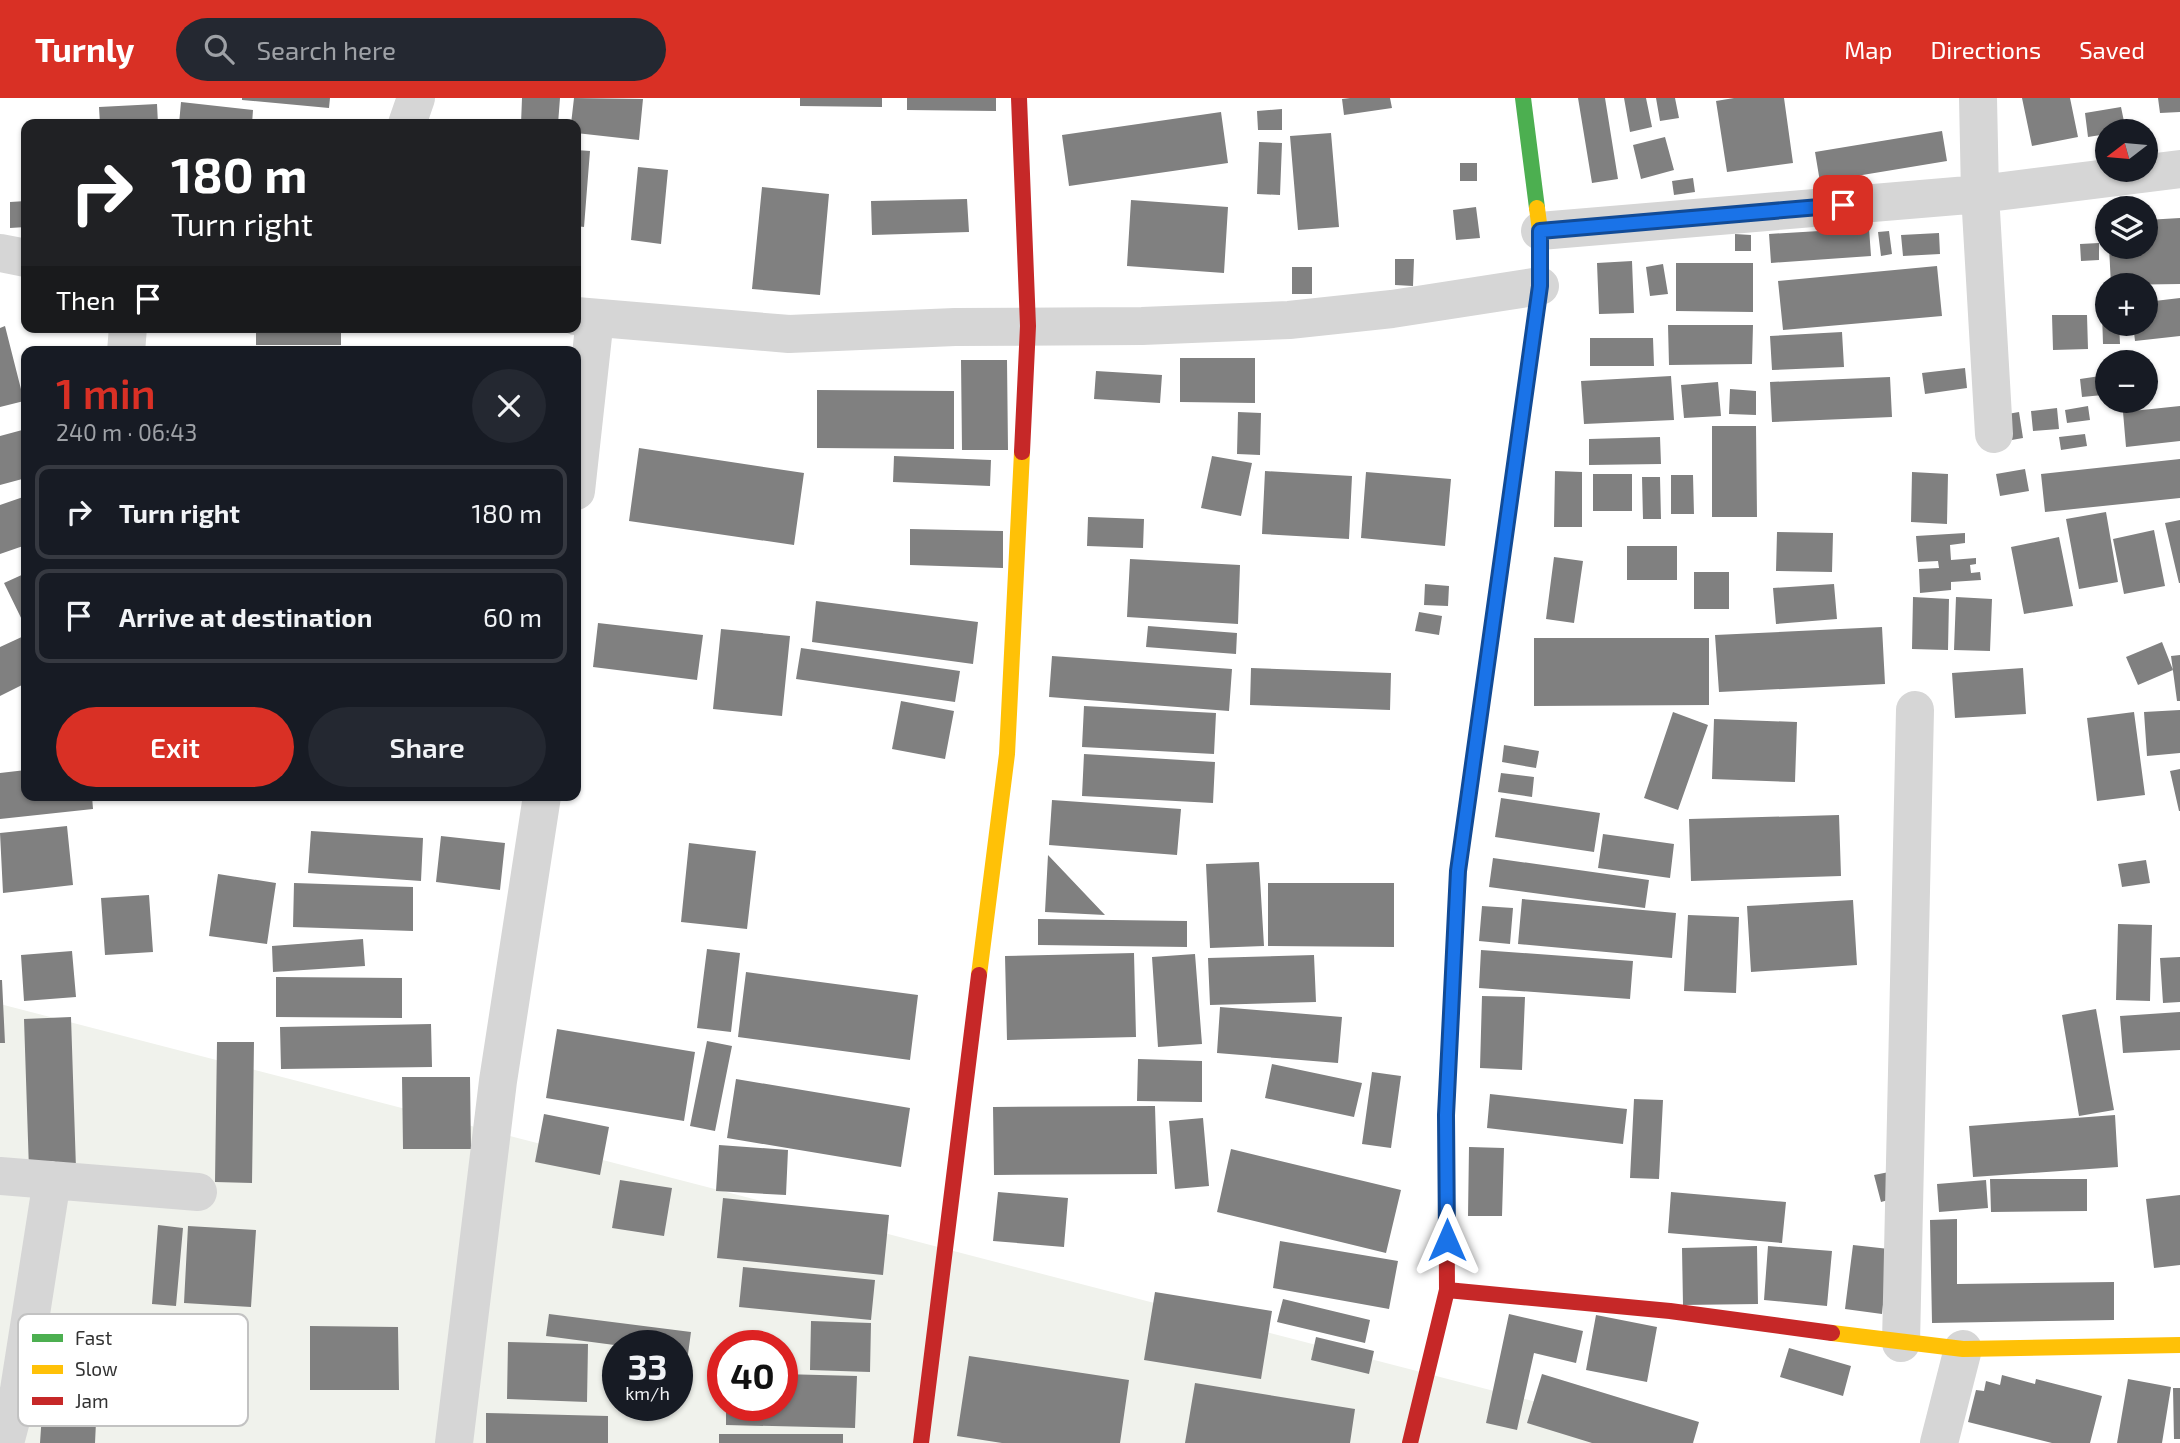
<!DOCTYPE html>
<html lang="en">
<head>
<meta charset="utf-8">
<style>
  :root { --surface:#171b24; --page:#242831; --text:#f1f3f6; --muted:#9ea1a6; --line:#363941; --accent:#d93025 }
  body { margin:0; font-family:"Exo 2",sans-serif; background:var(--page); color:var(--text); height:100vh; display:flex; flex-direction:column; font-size:26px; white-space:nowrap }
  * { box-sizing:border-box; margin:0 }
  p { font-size:23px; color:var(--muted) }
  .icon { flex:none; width:38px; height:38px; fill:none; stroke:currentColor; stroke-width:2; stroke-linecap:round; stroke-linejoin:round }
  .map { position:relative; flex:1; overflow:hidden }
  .details { position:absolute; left:21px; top:248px; width:560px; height:455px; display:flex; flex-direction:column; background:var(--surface); border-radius:14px; box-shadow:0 2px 5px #0004 }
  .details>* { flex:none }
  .top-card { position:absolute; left:21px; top:21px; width:560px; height:214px; border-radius:14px; box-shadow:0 2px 5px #0004; background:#202124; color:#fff; overflow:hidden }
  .needle { width:46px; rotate:254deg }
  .fabs { position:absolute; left:2095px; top:21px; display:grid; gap:14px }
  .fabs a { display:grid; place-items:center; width:63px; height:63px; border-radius:50%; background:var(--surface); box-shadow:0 2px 5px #0004; font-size:35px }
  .speed { position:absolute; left:602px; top:1232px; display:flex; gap:14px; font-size:35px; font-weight:700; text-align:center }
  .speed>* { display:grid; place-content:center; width:91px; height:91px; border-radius:50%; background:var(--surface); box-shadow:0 2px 5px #0004; line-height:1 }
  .speed small { font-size:18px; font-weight:400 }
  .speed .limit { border:10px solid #d22; background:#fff; color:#111 }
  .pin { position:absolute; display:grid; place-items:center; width:60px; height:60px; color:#fff; margin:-30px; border-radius:14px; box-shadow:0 4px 10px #0006 }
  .me { position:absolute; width:77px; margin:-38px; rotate:0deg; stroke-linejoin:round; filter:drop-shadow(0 0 5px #0008) }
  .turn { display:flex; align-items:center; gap:24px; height:147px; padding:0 35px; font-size:32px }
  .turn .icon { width:91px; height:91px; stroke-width:2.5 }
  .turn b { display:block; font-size:49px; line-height:60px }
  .then { display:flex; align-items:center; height:66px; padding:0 35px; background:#0003; gap:14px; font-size:26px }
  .round { display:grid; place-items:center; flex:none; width:74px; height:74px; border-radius:37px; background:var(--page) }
  .summary { display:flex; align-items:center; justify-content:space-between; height:119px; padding:0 35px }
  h1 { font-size:42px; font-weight:600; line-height:52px; color:var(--accent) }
  .cta { display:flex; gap:14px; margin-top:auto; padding:14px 35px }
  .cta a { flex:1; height:80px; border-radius:42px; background:var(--accent); color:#fff; font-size:28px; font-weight:600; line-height:80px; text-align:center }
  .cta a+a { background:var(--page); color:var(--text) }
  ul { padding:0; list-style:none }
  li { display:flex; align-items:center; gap:21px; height:94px; margin:0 14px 10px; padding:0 21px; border:4px solid var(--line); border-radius:14px }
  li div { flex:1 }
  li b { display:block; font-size:26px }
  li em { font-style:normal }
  header { display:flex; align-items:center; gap:42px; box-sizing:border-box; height:98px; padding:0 35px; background:var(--accent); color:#fff }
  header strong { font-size:33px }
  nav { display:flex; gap:38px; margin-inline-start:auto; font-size:24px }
  .search { width:490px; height:63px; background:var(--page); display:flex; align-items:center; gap:18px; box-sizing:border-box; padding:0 24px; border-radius:38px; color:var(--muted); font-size:26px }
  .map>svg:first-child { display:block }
  .green { fill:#f0f2ec; fill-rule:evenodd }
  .building { fill:#808080 }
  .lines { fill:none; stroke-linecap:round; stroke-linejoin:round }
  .street { stroke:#d6d6d6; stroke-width:38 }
  .fast { stroke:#4caf50; stroke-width:16 }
  .slow { stroke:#ffc107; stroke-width:16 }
  .jam { stroke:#c62828; stroke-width:16 }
  .route-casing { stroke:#114b97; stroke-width:18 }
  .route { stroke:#1a73e8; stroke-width:12 }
  .key { fill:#fff; stroke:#c2c2c2; stroke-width:2 }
  .key-label { font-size:19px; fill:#323232 }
</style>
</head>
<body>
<header>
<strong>Turnly</strong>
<div class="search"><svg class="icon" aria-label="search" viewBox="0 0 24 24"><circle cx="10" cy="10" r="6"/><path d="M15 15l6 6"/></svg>Search here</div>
<nav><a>Map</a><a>Directions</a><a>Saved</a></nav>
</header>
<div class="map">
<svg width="2180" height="1345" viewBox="0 0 2180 1345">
  <rect width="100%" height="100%" fill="#fff"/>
  <path class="green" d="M0 906 1695 1345H0ZM618 1248H677V1307H618ZM723 1248H782V1307H723Z"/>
  <path class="building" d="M242 0H330L329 10 242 2Z
    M522 0H560L558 26H521Z
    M574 0 643 1 639 42 576 35V26H571Z
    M800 0H882V9L800 8Z
    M907 0H996V13L907 12Z
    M1350 0H1390L1392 10 1344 17 1342 1Z
    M1578 0H1605L1618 81 1592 85Z
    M1624 0H1646L1652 29 1630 34Z
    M1656 0H1675L1679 20 1660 23Z
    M1734 0H1784L1793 65 1727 74 1716 3Z
    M2022 0H2070L2078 39 2032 48Z
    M2158 0H2180V14L2160 15Z
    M181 4 253 12 252 26H179Z
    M157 6 158 26H100L99 9Z
    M2121 9 2126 33H2107V36L2088 39 2085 15Z
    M1282 11V32H1258L1257 13Z
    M1221 14 1228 65 1069 88 1062 37Z
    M1942 33 1947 63 1820 84 1815 54Z
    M1331 35 1339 129 1298 132 1290 38Z
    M1665 39 1674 72 1641 81 1633 47Z
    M1259 44 1282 45 1280 97 1257 96Z
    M576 52 590 53 584 129 576 128Z
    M1460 65H1477V83H1460Z
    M638 69 668 72 661 146 631 142Z
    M1693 80 1695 94 1674 97 1672 83Z
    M762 89 829 96 820 197 752 191Z
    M967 101 969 134 872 137 871 103Z
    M1131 102 1228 109 1224 175 1127 168Z
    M26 103V129L10 130V104Z
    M1476 109 1480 140 1456 142 1453 112Z
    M2180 120V186L2111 187 2109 149H2146V122Z
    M1869 130 1871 158 1771 165 1769 136Z
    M1889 133 1892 156 1881 158 1878 134Z
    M1939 135 1940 156 1903 158 1901 137Z
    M1735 136 1751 137V153H1735Z
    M2099 145V162L2081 163 2080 146Z
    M1395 161H1414L1413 188 1395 187Z
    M1632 163 1634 215 1599 216 1597 165Z
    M1676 165H1753V214L1676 213Z
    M1663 166 1668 196 1650 198 1646 169Z
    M1937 168 1942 218 1783 232 1778 183Z
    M1292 169H1312V196H1292Z
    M2180 200V238L2135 243 2133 226H2146V204Z
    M2102 214H2107V226H2119L2120 246H2103Z
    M2052 217H2087L2088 251 2053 252Z
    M1668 227H1753L1752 266 1669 267Z
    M5 228 24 303 0 309V230Z
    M256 229H341V247H256Z
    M1842 234 1844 269 1772 272 1770 238Z
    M1590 240H1653L1654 268H1590Z
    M1180 260H1255V305L1180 304Z
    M961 262H1007L1008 352H962Z
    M1965 270 1967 290 1925 296 1922 275Z
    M1096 273 1162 277 1160 305 1094 301Z
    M1671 278 1674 322 1584 326 1581 283Z
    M2100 278 2103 297 2082 299 2080 281Z
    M1890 279 1892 319 1772 324 1770 284Z
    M1718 284 1721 318 1684 320 1681 287Z
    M1730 291 1756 293V317L1729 316Z
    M817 292 954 293V351L817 350Z
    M2088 308 2090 322 2067 325 2065 312Z
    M2180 308V343L2126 349 2123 314Z
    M2057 310 2059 331 2033 333 2031 313Z
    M1238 314 1261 315 1260 357 1237 356Z
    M2019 314 2023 340 2006 343 2002 317Z
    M1712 328H1756L1757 419H1712Z
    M26 331V380L0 387V338Z
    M2085 336 2087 348 2061 352 2059 339Z
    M1660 339 1661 366 1589 367V341Z
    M639 350 804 375 794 447 629 423Z
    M894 358 991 362 990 388 893 384Z
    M1212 358 1252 365 1241 418 1201 410Z
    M2180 361V400L2045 414 2041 376Z
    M2025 371 2029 393 2000 398 1996 376Z
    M1265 373 1352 378 1349 441 1262 436Z
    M1555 373 1582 374V429H1554Z
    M1366 374 1451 381 1445 448 1361 440Z
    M1912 374 1948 376 1947 426 1911 424Z
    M1593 376H1632V413H1593Z
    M1671 377H1693L1694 416H1671Z
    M1642 379H1660L1661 421H1643Z
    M26 398V447L0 456V407Z
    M2106 414 2118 484 2079 491 2066 421Z
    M1088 419 1144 421 1143 450 1087 448Z
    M2180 422V485H2179L2165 425Z
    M910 431 1003 433V470L910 467Z
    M2154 432 2165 488 2124 496 2113 441Z
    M1777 434 1833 435 1832 474 1776 473Z
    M1965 435V445L1950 447 1951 462 1976 460V466L1970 467 1971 475 1980 474 1981 482 1951 484V492L1920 495 1919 471 1939 470 1938 463 1918 464 1916 438Z
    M2059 439 2073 508 2024 516 2011 449Z
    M1627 448H1677V482H1627Z
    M1554 459 1583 463 1574 525 1546 521Z
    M1130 461 1240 467 1238 526 1127 519Z
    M1694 474H1729V511H1694Z
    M26 475V525L24 526 4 485Z
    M1425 486 1449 488 1448 508 1424 507Z
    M1834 486 1837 521 1776 526 1773 490Z
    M1913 499 1949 501 1948 552 1912 551Z
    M1956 499 1992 501 1990 553 1954 552Z
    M816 503 978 524 973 566 812 544Z
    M1419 514 1442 518 1439 537 1415 533Z
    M598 525 703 537 697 582 593 569Z
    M1148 528 1237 535 1236 556 1146 549Z
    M1882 529 1885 586 1719 594 1715 537Z
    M721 531 790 538 782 618 713 611Z
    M26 537V585L0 598V549Z
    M1534 540H1709V607L1534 608Z
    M2162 544 2173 572 2138 587 2126 559Z
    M801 550 960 573 955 604 796 581Z
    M2180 557V603H2177L2171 558Z
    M1052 558 1232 571 1229 613 1049 599Z
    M1251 570 1391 575 1390 612 1250 607Z
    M2023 570 2026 616 1955 620 1952 575Z
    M901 603 954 613 945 661 892 651Z
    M1084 608 1216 615 1214 656 1082 649Z
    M2180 612V655L2147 658 2144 614Z
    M1673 614 1708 627 1678 712 1644 700Z
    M2134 614 2145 697 2097 703 2087 620Z
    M1714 621 1797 624 1795 684 1712 681Z
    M1504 647 1539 653 1536 670 1502 664Z
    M1084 656 1215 664 1213 705 1082 698Z
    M2180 671V713H2179L2170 673Z
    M26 672V698H92L93 711 0 721V675Z
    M1501 675 1534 679 1532 699 1498 694Z
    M1501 700 1600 715 1594 754 1495 739Z
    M1052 702 1181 711 1177 757 1049 747Z
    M1839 717 1841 778 1691 783 1689 721Z
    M67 728 73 787 3 795 0 735Z
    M311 733 423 740 421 783 308 775Z
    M1603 736 1674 746 1670 780 1598 770Z
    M441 738 505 745 500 792 436 784Z
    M689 745 756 753 747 831 681 824Z
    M1048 757 1105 817 1045 814Z
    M1493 760 1649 782 1645 810 1489 789Z
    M2146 762 2150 785 2122 789 2118 766Z
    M1259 764 1264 848 1210 850 1206 766Z
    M218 776 276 785 267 846 209 838Z
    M294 785 413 789V833L293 829Z
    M1268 785H1394V849L1268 848Z
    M149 797 153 854 105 857 101 800Z
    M1522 801 1676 815 1672 860 1518 846Z
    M1853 802 1857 867 1751 874 1747 808Z
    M1482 808 1513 810 1510 846 1479 843Z
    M1688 817 1739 819 1736 895 1684 893Z
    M1038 821 1187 823V849L1038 847Z
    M2118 826 2152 827 2150 903 2116 902Z
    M363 841 365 868 273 874 272 848Z
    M707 851 740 855 731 934 697 930Z
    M1481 852 1633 863 1630 901 1479 890Z
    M72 853 76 899 24 903 21 857Z
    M1134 855 1136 939 1007 942 1005 858Z
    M1195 856 1202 946 1158 949 1152 859Z
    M1314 857 1316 904 1210 907 1208 860Z
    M2180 859V904L2163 905 2160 860Z
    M746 874 918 897 910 962 738 939Z
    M276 879 402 880V920L276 919Z
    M0 882H2L5 945H0Z
    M1482 898 1525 899 1522 972 1480 970Z
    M1220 909 1342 919 1338 965 1217 955Z
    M2096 911 2114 1012 2079 1018 2062 917Z
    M2180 914V952L2123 955 2120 918Z
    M71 919 76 1071 29 1072 24 921Z
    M431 926 432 969 281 971 280 929Z
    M557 931 695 954 684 1023 546 1000Z
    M707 943 732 948 715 1033 690 1028Z
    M217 944H254L252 1085 215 1084Z
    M1138 961 1202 963V1004L1137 1003Z
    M1272 966 1362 985 1354 1019 1265 1000Z
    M1372 974 1401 978 1391 1050 1362 1046Z
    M402 979H470L471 1051H403Z
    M736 981 910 1010 901 1069 727 1040Z
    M1490 996 1627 1011 1623 1046 1487 1030Z
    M1634 1001 1663 1002 1659 1081 1630 1080Z
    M1155 1008 1157 1076 994 1077 993 1009Z
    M544 1016 609 1029 600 1077 535 1064Z
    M2115 1017 2118 1069 1973 1079 1969 1028Z
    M1203 1020 1209 1088 1175 1091 1169 1023Z
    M719 1047 788 1052 786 1097 716 1093Z
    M1469 1049 1504 1050 1502 1118H1468Z
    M1231 1051 1401 1092 1386 1155 1217 1114Z
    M1889 1074 1892 1101 1881 1104 1874 1077Z
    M1990 1081H2087V1113L1991 1114Z
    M620 1082 672 1090 664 1138 612 1130Z
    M1986 1082 1988 1110 1939 1114 1937 1086Z
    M998 1094 1068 1100 1064 1149 993 1143Z
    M1671 1094 1786 1104 1782 1145 1668 1135Z
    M2180 1097V1167L2154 1170 2146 1101Z
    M723 1100 889 1117 883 1177 717 1160Z
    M1957 1121V1186L2114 1184V1222L1932 1225 1930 1122Z
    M158 1127 183 1130 176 1208 152 1206Z
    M188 1128 256 1132 251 1209 184 1205Z
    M1280 1143 1398 1163 1389 1211 1273 1190Z
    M1853 1147 1889 1151 1882 1216 1845 1211Z
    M1757 1148 1758 1206 1683 1207 1682 1150Z
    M1768 1148 1832 1153 1827 1208 1764 1202Z
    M743 1169 875 1182 871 1222 739 1209Z
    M1155 1194 1272 1213 1261 1281 1144 1262Z
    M1283 1201 1370 1222 1365 1245 1277 1224Z
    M549 1216 691 1234 688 1256 677 1255V1248H622L546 1238Z
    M1509 1216 1583 1233 1576 1265 1534 1255 1517 1332 1486 1325Z
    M1596 1217 1657 1229 1647 1284 1586 1272Z
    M811 1223 871 1225 870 1274 810 1272Z
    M310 1228 398 1229 399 1292H310Z
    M1316 1239 1374 1253 1369 1276 1311 1262Z
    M508 1244 588 1246 587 1304 507 1301Z
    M1789 1250 1851 1268 1843 1298 1780 1279Z
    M969 1258 1129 1282 1120 1345H1002L957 1338Z
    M782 1276 857 1278 855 1330 726 1327V1307H782Z
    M1542 1276 1699 1324 1693 1345H1592L1527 1325Z
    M2002 1277 2035 1286 2036 1281 2102 1298 2090 1345H2052L1968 1324 1976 1292 1984 1293 1986 1283 2000 1287Z
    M2128 1281 2171 1289 2162 1345H2117Z
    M1195 1285 1355 1311 1350 1345H1185Z
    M2173 1290H2180V1341H2174Z
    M43 1300 97 1303 95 1345H40Z
    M486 1315 608 1318V1345H486Z
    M719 1336H843V1345H719Z"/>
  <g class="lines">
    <path class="street" d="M1978 0 1980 96 1994 336
      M407 26 416 0
      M1540 133 1980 96 2180 71
      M0 155 26 160
      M576 218 789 236 955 229 1142 228 1289 222 1392 211 1540 188
      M126 254 128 229
      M576 393 595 220
      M0 1078 198 1094
      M1901 1245 1915 612
      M5 1345 19 1292 52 1082
      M454 1345 498 983 542 698
      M1939 1345 1963 1251"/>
    <path class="fast" d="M1523 0 1537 110
      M1463 739 1504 444"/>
    <path class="slow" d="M1504 444 1540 188V133L1537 110
      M979 877 1007 656 1022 354
      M1832 1235 1963 1251 2180 1247"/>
    <path class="jam" d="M1019 0 1028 228 1022 354
      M1447 1192 1670 1213 1832 1235
      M921 1345 979 877
      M1410 1345 1447 1192 1446 1017 1458 773 1463 739"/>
  </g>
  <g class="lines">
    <defs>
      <path id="route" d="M1447 1142 1446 1017 1458 773 1540 188V133L1843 107"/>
    </defs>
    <use href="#route" class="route-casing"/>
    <use href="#route" class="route"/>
  </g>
  <rect x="18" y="1216" width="230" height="112" rx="10" class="key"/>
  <rect x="32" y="1236" width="31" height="8" fill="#4caf50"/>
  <rect x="32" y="1267" width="31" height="9" fill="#ffc107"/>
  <rect x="32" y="1299" width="31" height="8" fill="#c62828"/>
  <g class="key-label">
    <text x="75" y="1247">Fast</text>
    <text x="75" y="1278">Slow</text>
    <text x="75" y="1310">Jam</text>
  </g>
</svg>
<div class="fabs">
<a><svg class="needle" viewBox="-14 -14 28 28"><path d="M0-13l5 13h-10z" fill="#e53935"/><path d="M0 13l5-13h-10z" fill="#9ea1a6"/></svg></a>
<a><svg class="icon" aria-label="layers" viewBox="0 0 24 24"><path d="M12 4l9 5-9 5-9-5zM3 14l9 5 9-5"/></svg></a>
<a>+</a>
<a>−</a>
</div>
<div class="speed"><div>33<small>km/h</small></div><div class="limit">40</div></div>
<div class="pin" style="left:1843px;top:107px;background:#d93025"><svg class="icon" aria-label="arrive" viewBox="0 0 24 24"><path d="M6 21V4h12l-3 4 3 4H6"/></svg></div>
<svg class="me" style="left:1447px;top:1142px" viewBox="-20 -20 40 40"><path d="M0-17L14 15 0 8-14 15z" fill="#1a73e8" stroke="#fff" stroke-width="4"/></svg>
<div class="top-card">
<div class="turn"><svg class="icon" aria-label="right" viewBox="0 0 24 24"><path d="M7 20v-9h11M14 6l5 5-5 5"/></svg><div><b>180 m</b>Turn right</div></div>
<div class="then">Then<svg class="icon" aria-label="arrive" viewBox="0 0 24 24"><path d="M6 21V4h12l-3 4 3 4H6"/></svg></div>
</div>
<section class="details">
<div class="summary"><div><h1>1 min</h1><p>240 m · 06:43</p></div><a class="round"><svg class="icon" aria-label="close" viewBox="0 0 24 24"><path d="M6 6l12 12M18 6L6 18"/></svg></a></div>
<ul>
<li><svg class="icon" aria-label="right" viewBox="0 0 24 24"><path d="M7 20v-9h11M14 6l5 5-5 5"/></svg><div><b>Turn right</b></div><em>180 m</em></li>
<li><svg class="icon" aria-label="arrive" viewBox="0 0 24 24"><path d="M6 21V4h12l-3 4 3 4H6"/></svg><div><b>Arrive at destination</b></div><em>60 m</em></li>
</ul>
<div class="cta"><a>Exit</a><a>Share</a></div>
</section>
</div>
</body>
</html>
